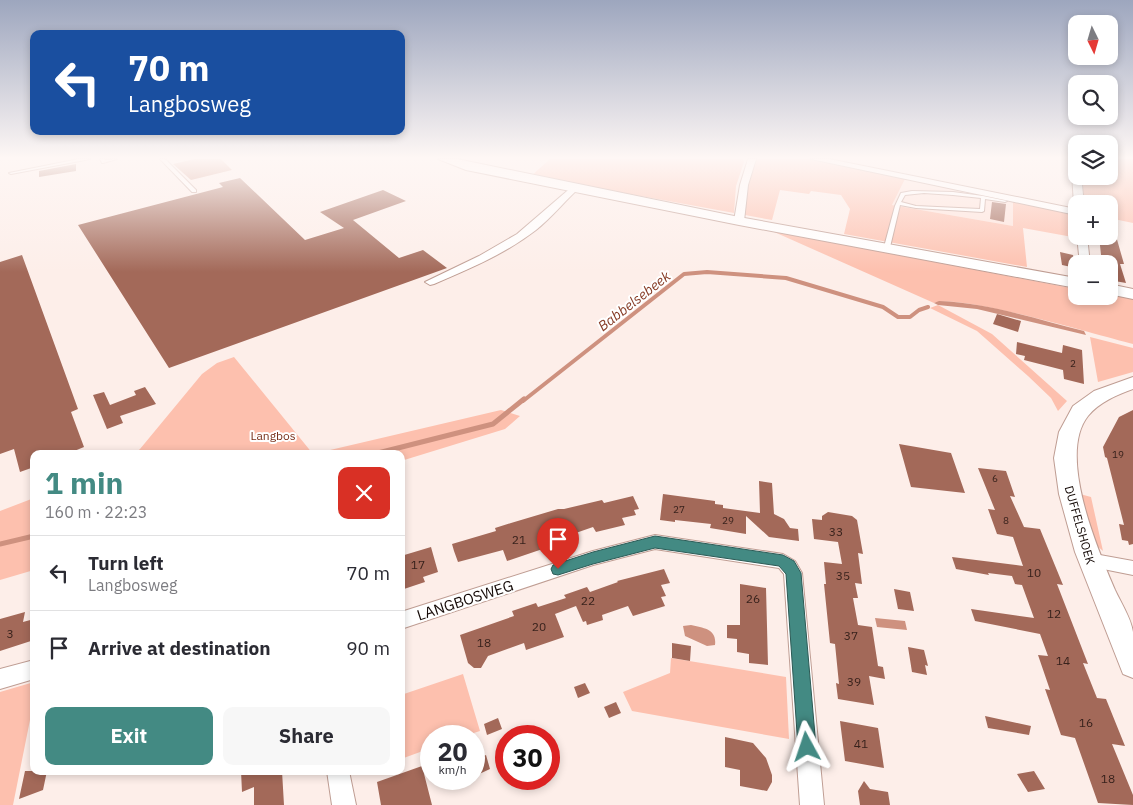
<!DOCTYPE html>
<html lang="en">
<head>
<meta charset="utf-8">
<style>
  :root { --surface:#fff; --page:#f7f7f7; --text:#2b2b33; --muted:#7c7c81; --line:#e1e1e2; --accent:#438a83 }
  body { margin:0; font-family:"IBM Plex Sans",sans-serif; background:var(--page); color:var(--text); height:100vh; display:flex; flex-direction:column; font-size:19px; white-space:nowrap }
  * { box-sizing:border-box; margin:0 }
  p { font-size:16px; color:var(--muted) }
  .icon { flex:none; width:28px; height:28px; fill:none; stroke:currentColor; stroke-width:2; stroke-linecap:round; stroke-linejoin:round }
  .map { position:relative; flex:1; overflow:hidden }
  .sheet { position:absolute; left:30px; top:450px; width:375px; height:325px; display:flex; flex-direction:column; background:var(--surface); border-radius:10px; box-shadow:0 2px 8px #0003 }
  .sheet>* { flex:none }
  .hud { position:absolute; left:30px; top:30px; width:375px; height:105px; border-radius:10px; box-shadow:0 2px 8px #0003; background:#1a4fa0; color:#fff; overflow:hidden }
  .needle { width:32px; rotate:175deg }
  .fabs { position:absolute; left:1068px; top:15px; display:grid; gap:10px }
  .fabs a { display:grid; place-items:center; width:50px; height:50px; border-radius:10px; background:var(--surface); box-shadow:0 2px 8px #0003; font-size:25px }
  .speed { position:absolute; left:420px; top:725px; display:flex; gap:10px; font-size:25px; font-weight:700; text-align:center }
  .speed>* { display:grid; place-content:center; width:65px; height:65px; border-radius:50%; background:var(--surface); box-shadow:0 2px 8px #0003; line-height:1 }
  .speed small { font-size:12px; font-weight:400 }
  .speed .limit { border:8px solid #d22; background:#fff; color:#111 }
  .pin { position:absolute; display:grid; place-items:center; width:42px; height:42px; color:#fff; margin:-51px -21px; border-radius:50% 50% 50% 0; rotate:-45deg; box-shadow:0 0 5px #0007 }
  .pin .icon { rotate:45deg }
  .me { position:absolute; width:55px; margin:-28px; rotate:355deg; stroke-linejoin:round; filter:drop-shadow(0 0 4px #0008) }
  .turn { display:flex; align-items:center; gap:18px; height:105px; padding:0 15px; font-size:22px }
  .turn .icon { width:65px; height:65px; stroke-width:2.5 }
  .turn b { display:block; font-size:35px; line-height:42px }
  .round { display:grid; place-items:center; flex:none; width:52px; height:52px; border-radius:10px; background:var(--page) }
  .head { display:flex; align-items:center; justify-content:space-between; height:85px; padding:0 15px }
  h1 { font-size:30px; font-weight:700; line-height:38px; color:var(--accent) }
  .cta { display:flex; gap:10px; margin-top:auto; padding:10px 15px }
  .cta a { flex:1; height:58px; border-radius:10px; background:var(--accent); color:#fff; font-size:20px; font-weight:700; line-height:58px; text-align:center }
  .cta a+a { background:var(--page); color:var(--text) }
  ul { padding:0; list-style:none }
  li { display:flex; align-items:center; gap:15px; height:75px; padding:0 15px; border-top:1px solid var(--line) }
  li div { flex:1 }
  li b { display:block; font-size:19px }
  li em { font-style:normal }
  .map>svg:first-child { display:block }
  .built { fill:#fee3db }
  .green { fill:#fdc0ae }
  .water { fill:#ce917f }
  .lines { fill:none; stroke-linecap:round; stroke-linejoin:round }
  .stream-far1 { stroke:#ce917f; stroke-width:4 }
  .stream { stroke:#ce917f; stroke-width:5 }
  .building { fill:#a36959 }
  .lane-casing { stroke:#bf9d93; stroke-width:2 }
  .street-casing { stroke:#bf9d93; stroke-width:2 }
  .secondary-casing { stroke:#bf9d93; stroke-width:2 }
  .lane { fill:#fff; fill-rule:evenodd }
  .street { fill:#fff; fill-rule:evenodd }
  .secondary { fill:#fff; fill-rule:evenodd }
  .route { fill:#438a83; stroke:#2c5a55 }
  .labels { text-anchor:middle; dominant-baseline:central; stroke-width:4; stroke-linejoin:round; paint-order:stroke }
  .number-label { font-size:10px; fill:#38221c }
  .park-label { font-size:12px; fill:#772e18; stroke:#fff }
  .street-label { font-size:12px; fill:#150a07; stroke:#fff }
  .near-number-label { font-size:12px; fill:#38221c }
  .water-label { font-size:14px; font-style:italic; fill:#853a24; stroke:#fff }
  .near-street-label { font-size:15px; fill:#150a07; stroke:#fff }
</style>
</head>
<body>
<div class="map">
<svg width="1133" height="805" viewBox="0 0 1133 805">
  <rect width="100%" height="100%" fill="#fdeee9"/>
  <path class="built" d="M905 179 1013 200V226L892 205Z"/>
  <path class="green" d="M550 159H743L744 162 736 186 734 213 531 176Z
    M756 159H810L905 179 892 205 1013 226V200L1071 213 1075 215 1078 238 1023 228 1027 267 844 234 850 209 841 195 811 191 809 194 780 190 772 220 745 215 747 184Z
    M1109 159H1133V223L1109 218V204H1082L1080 176H1109Z
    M772 231 1076 289V296L1109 295 1133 299V344C1100 336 959 293 934 303Z
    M938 305 992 334 1067 401 1058 411 1051 398 1028 376 977 331 930 308Z
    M1090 337 1133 348V372L1098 382Z
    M234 357 313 454 501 410 520 416 505 429 401 461V454H134L140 449 202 374 217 363Z
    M1080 494 1091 497 1103 551 1095 544Z
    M34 498V570L0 580V511Z
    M671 658 786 677 789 739 632 711 623 692 670 673Z
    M463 674 480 731 464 736H431V748L401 759V695Z
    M34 682V700L13 805H0V692Z"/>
  <path class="water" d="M195 159H221L232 170 191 180 173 164Z
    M939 301C988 303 1037 319 1084 331L1086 335 977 309 938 305 934 303Z
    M875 618 905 621 907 630 877 627Z
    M691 625C704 628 717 629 715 645L707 646 685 636 683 626Z"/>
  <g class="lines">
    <path class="stream-far1" d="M523 401 684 274 707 272 786 278 883 307 898 317H910L919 310 928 307"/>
    <path class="stream" d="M374 454 493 424 524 399
      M0 544 34 536"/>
  </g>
  <path class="building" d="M76 164V171L39 177V171Z
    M240 178 305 240 344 228 320 212 383 190 406 201 353 220 399 258 423 250 447 268 169 368 78 225 223 187 219 183Z
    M992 202 1006 204 1004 222 990 219Z
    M1099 236H1116L1124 264H1120L1126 283 1109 280V264H1102Z
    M1060 252 1073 255 1076 268 1062 265Z
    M22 255 78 409 71 412 84 447 67 454H34V467L20 472 14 449 0 454V262Z
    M997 314 1021 321 1018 332 993 324Z
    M1017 342 1062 353 1063 345 1082 350 1084 384 1064 379 1063 370 1024 360 1025 356 1016 354Z
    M145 387 156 404 120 416 123 423 107 429 93 395 104 392 110 405 136 395 134 391Z
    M1133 410V544L1129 545 1128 541 1122 540 1119 524 1124 525 1107 458 1105 457 1103 447 1119 417Z
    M899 444 951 453 965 493 911 487Z
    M978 468 1006 471 1015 497 1010 496 1024 527 1040 529 1063 585 1057 584 1088 664 1083 663 1097 698 1106 699 1125 746 1112 744 1133 795V805L1098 803 1075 738 1061 735 1045 689 1050 690 1038 655 1048 656 1040 634 975 621 971 609 1034 618 1022 585 1015 584 1012 576 988 573 989 575 956 569 952 557 1023 566 1013 537 997 534 988 509 995 510Z
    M759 481 772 483 774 514 784 519 790 528 798 529 799 541 769 537 746 516V534L710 528 711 524 675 520V522L660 520 663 494 715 501V504L723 505V508L760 513Z
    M633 496 639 509 634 510 636 515 622 518 625 525 596 532 593 527 570 535 572 539 507 561 503 550 458 562 454 551 452 544 496 531 495 528 511 523 558 509H564L602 500 604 503Z
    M828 512 852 516 857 520 863 554 858 553 862 584 855 583 858 598H853L858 625 872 627 878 666 883 667 885 679 869 676 874 705 838 699 836 683 839 684 835 644 830 643 824 584H826L824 562 842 564 838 542 814 539 812 519 822 520V516Z
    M431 547 438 572 423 577 425 582 401 590V556Z
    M664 569 670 583 661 585 666 596 661 597 665 606 633 616 628 606 602 615 603 620 587 625 586 621 583 622 576 606 555 614 564 637 526 650 524 643 488 656 481 668H474L468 663 460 635 514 616 512 611 536 603 538 607 566 598 564 595 587 587 590 592 618 582 617 581Z
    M740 584 766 588 768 665 749 663V654L737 652V639L727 638V625H740Z
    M894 589 910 592 914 611 898 609Z
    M25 612 23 622 34 619V640L0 651V619Z
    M672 643 691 646 690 661 672 658Z
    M908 647 924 650 928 666 925 665 927 675 912 672Z
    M585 683 590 693 578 698 574 687Z
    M616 702 621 713 609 718 604 707Z
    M985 716 1031 726 1029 735 988 728Z
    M498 718 502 729 487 735 484 724Z
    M840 721 878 728 884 768 845 761Z
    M725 737 753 743 766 758 772 775V782L767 791 740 786V770L725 767Z
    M486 755 490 769 477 775 474 760Z
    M422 766 432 805H381L377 782Z
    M25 771H47L43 790 19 799Z
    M241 771H282L284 805H254V787L242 792Z
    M1034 771 1045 789 1028 792 1017 774Z
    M864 781 870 789 888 792 890 805H860L858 791Z"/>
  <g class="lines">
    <defs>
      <path id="lane" d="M79 159H90L11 174 9 173Z
        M100 159H104L105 160 117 159 103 163H102Z
        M160 159H165L196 190V192H192Z
        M912 191 953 192 983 196 1007 201 1005 202 985 199 984 211 982 212 916 208 900 205 890 247 889 248H885L884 247 895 206 901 193ZM924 193 953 195 981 198 980 209 916 206 901 202 905 195Z"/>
      <path id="street" d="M748 159H756L748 185 744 221 739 224 734 221 740 185Z
        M811 159H829L1076 209V215Z
        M1071 159H1076V176H1081L1084 204H1076V206L1074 204Z
        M574 185 577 186V190C563 203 551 218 536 230 505 254 469 269 434 284L430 285 425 282 479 256 517 234Z
        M1077 236H1087L1090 264H1080Z
        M655 535 783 554 795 561 802 573 824 805H800L784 574 779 568 655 549 593 565 401 629V612L593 551Z
        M1089 553 1133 561V575L1083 565 1080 560 1083 555Z
        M34 660V679L0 689V669Z
        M327 771H349L356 805H332Z"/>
      <path id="secondary" d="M438 159H457L739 217 1076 278V288L739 225 466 170Z
        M1109 284 1133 289V299L1109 294Z
        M1133 377V389C1117 395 1099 402 1088 416 1057 455 1098 550 1115 590 1121 603 1131 618 1133 632 1133 646 1133 663 1133 678L1123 674 1075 552 1059 494 1054 458 1059 432 1073 406 1094 391Z"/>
    </defs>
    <use href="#lane" class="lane-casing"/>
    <use href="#street" class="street-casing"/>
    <use href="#secondary" class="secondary-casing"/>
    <use href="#lane" class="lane"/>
    <use href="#street" class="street"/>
    <use href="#secondary" class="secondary"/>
  </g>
  <linearGradient id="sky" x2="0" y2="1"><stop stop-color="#9da6be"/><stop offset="0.58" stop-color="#fef7f5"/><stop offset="1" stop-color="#fef7f5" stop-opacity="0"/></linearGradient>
  <rect width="1133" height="272" fill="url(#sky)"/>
  <path class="route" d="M655 536 783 555 794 561 801 573 816 747 813 753 807 756 801 753 798 747 786 574 779 566 655 548 593 564 558 575 553 574 551 569 553 565 593 552Z"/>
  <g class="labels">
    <g class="number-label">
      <text x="1073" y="363">2</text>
      <text x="1118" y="454">19</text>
      <text x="995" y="478">6</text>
      <text x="679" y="509">27</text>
      <text x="728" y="520">29</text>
      <text x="1006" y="520">8</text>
    </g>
    <g class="park-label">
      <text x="273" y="435">Langbos</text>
    </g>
    <g class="street-label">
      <text transform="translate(1080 525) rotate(74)">DUFFELSHOEK</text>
    </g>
    <g class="near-number-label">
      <text x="836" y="531">33</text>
      <text x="519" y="539">21</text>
      <text x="418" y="564">17</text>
      <text x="1034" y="572">10</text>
      <text x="843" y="575">35</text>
      <text x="753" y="598">26</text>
      <text x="588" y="600">22</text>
      <text x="1054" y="613">12</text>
      <text x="539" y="626">20</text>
      <text x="10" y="633">3</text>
      <text x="851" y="635">37</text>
      <text x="484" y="642">18</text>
      <text x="1063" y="660">14</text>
      <text x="854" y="681">39</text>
      <text x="1086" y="722">16</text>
      <text x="861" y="743">41</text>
      <text x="1108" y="778">18</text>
    </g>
    <g class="water-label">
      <text transform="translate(634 301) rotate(-38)">Babbelsebeek</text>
    </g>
    <g class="near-street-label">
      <text transform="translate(465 600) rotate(-18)">LANGBOSWEG</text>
    </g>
  </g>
</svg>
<div class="fabs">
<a><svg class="needle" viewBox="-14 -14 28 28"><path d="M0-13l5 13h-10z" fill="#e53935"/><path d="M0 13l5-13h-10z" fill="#7c7c81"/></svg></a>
<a><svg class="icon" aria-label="search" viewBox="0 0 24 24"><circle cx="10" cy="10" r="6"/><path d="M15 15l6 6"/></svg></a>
<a><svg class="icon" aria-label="layers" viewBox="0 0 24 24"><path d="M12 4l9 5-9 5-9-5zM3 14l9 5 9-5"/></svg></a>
<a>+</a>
<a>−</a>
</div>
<div class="speed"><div>20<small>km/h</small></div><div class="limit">30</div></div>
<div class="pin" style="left:558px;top:569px;background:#d93025"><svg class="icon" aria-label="arrive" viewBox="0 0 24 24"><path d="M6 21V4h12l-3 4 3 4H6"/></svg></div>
<svg class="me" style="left:807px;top:747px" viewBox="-20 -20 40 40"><path d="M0-17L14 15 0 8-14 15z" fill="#438a83" stroke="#fff" stroke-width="4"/></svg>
<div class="hud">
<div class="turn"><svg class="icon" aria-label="left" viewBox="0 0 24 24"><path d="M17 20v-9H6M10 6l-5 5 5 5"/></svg><div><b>70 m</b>Langbosweg</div></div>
</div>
<section class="sheet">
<div class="head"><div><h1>1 min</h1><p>160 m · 22:23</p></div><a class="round" style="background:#d93025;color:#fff"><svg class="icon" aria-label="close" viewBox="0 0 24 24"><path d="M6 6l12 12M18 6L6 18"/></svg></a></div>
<ul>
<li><svg class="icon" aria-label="left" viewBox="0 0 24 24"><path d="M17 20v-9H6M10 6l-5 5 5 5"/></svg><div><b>Turn left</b><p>Langbosweg</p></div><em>70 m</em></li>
<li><svg class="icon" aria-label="arrive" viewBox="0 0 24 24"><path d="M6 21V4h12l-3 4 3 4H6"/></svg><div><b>Arrive at destination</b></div><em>90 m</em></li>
</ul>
<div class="cta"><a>Exit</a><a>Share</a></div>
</section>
</div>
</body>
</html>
